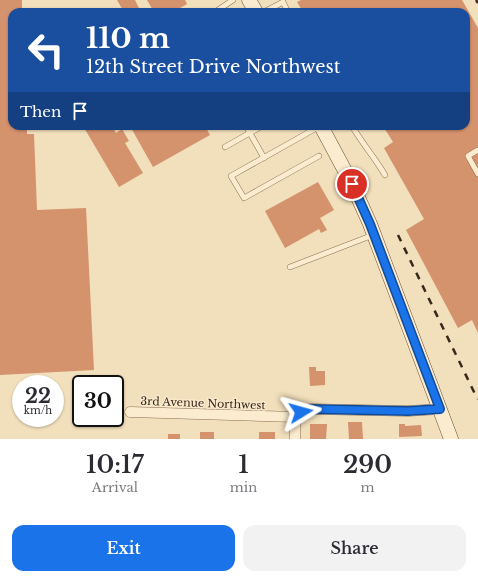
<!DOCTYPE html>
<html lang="en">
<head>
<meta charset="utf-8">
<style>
  :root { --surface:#fff; --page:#f2f2f3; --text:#2b2b33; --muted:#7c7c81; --accent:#1a73e8 }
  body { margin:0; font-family:"Libre Baskerville",serif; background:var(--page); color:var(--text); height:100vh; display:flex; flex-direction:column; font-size:15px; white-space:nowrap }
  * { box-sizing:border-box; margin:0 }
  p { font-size:13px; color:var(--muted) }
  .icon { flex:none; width:22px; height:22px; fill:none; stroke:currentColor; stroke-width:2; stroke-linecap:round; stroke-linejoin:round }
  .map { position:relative; height:439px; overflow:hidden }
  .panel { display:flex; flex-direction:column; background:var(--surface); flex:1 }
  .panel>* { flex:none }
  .banner { position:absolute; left:8px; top:8px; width:462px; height:122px; border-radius:12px; box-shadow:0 1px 3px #0004; background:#1a4fa0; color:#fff; overflow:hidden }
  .speed { position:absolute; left:12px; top:375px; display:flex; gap:8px; font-size:20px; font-weight:700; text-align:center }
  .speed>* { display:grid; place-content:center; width:52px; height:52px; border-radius:50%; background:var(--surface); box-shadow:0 1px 3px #0004; line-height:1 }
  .speed small { font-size:10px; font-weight:400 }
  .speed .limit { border:2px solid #111; border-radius:6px; background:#fff; color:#111 }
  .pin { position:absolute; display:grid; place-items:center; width:34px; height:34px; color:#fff; margin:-17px; border:2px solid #fff; border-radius:50%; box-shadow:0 1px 4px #0007 }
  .me { position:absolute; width:44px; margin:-22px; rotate:82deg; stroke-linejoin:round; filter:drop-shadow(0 0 3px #0008) }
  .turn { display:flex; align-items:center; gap:14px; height:84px; padding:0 12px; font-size:18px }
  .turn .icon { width:52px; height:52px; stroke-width:2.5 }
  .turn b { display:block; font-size:28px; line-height:34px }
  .then { display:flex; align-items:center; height:38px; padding:0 12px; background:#0003; gap:8px; font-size:15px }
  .eta { display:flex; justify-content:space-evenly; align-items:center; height:68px; text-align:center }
  .eta b { font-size:24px; font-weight:600; line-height:28px }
  .cta { display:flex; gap:8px; margin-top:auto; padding:8px 12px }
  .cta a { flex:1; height:46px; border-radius:12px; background:var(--accent); color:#fff; font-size:16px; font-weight:600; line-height:46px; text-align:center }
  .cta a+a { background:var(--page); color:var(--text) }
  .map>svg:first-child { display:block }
  .building { fill:#d4926d }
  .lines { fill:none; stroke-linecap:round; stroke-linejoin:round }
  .lane-casing { stroke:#8b6e54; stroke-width:6 }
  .street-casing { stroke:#8b6e54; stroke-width:11 }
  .secondary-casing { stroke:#6c4f37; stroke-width:15 }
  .lane { stroke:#fceccf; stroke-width:5 }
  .street { stroke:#fceccf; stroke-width:10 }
  .secondary { stroke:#fceccf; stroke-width:14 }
  .rail { stroke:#38271a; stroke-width:2.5; stroke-dasharray:7 7; stroke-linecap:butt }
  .route-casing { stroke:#114b97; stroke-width:10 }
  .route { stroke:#1a73e8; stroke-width:7 }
  .labels { text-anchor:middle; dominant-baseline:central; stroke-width:3; stroke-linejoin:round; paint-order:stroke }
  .street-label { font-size:11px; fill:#38271a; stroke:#f9e9cc }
</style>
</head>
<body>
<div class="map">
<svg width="478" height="439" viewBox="0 0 478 439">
  <rect width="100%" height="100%" fill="#f2dfbb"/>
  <path class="building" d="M0 0H22V12H12V126H27V134H34L37 210 86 208 94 370 0 375Z
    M117 0H135L141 12H124Z
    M147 0H185L187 4 173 12H154Z
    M301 0H462L478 28V333L472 320 458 328 406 230 424 219 384 148 393 142 383 126H466V12H303L297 2Z
    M83 126H112L116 133 122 129 129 141 125 143 143 173 119 187Z
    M130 126H205L210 135 153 167Z
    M318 182 334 210 320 218 327 230 321 233 319 229 285 248 265 211Z
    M309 367H316V371H325V385L310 386Z
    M348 422H362L363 439H349Z
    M310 424H327L326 439H310Z
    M399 424H405V426L421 425 422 436 399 437Z
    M200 432H214V439H200Z
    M259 432H275V439H259Z
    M168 434H180V439H168Z"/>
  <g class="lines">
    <defs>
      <path id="lane" d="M215 12 233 0
        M264 12 283 2 288 12
        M246 126 264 158
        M352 126C362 143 375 158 385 175
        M225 147 262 126
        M478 150 468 156 478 174
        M319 156 244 198 231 176 320 126
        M290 267 373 235"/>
      <path id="street" d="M130 412 295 417 301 412 310 409 408 411 440 409
        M295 417V439"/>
      <path id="secondary" d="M249 0 256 12
        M321 126 352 184 370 224 451 439"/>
    </defs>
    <use href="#lane" class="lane-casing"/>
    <use href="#street" class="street-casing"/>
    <use href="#secondary" class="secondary-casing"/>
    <use href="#lane" class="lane"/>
    <use href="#street" class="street"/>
    <use href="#secondary" class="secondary"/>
    <path class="rail" d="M476 0 478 3
      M398 235 475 394 478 399"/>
  </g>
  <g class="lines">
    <defs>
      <path id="route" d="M301 412 310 409 408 411 440 409 370 224 352 184"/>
    </defs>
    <use href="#route" class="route-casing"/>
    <use href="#route" class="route"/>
  </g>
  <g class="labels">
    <g class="street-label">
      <text transform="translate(203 403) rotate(2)">3rd Avenue Northwest</text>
    </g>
  </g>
</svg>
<div class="speed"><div>22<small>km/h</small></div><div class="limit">30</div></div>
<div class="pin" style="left:352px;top:184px;background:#d93025"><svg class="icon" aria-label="arrive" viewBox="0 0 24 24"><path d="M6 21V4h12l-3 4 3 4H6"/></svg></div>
<svg class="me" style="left:301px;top:412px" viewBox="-20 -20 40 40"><path d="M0-17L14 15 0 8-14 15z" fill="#1a73e8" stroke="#fff" stroke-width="4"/></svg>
<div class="banner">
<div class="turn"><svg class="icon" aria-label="left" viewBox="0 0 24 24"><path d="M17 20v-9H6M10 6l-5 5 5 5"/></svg><div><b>110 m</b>12th Street Drive Northwest</div></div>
<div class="then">Then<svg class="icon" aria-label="arrive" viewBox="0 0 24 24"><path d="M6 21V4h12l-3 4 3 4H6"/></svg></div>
</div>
</div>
<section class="panel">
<div class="eta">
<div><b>10:17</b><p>Arrival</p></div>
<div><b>1</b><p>min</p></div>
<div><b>290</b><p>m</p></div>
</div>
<div class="cta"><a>Exit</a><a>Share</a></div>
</section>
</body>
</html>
